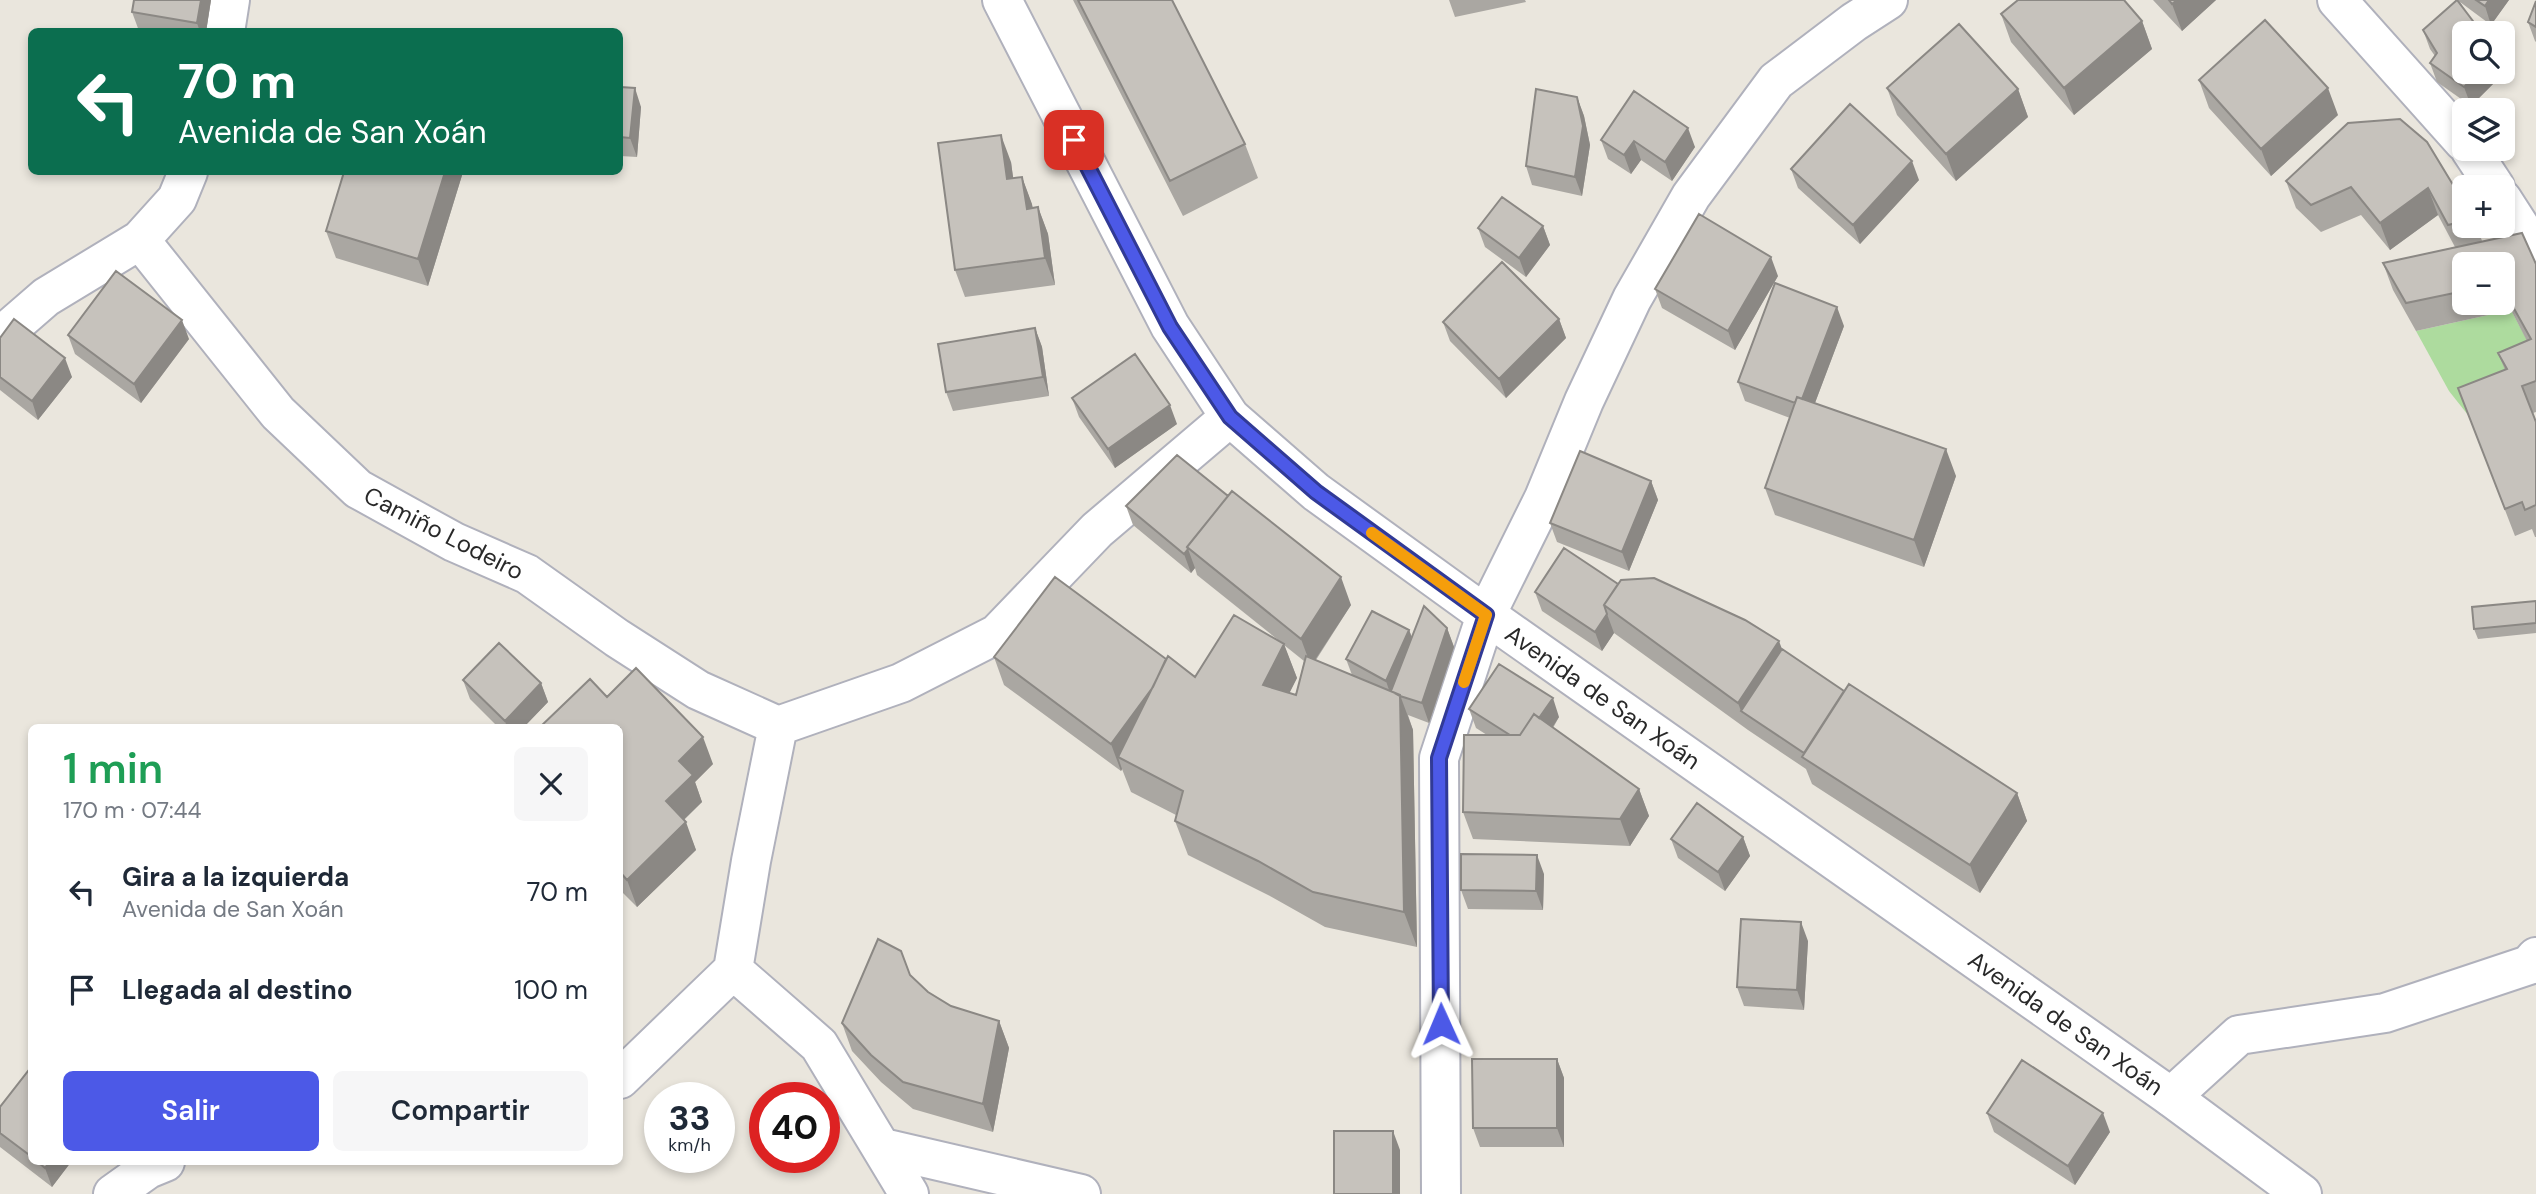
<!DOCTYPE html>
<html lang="es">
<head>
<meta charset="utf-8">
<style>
  :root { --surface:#fff; --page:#f6f6f7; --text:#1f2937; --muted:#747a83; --accent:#4c59e7 }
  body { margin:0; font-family:"DM Sans",sans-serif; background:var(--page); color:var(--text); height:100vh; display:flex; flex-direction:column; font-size:26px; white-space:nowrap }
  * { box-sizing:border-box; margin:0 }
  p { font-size:23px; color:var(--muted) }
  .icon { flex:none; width:38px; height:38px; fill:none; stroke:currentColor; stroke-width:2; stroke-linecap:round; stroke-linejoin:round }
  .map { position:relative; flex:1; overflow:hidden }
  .side { position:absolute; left:28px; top:724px; width:595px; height:441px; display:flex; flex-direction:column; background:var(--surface); border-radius:10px; box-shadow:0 4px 10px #0003 }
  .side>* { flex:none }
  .hud { position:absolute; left:28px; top:28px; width:595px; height:147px; border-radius:10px; box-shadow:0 4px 10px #0003; background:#0b6e4f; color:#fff; overflow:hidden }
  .controls { position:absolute; left:2452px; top:21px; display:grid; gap:14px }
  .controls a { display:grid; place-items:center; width:63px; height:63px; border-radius:10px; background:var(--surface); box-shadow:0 4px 10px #0003; font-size:35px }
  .speed { position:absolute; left:644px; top:1082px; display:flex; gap:14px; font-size:35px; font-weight:700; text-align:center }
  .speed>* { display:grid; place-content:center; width:91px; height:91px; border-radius:50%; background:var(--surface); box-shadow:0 4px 10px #0003; line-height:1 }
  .speed small { font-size:18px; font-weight:400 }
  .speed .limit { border:10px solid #d22; background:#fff; color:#111 }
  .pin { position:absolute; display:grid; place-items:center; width:60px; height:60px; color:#fff; margin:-30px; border-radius:14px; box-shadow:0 4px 10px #0006 }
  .me { position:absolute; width:77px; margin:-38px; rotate:359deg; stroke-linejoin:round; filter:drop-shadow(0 0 5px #0008) }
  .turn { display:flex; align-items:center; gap:24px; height:147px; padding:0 35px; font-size:32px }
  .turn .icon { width:91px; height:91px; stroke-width:2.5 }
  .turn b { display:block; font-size:49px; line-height:60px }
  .round { display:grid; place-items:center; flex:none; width:74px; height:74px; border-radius:10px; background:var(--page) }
  .summary { display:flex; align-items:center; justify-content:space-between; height:119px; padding:0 35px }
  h1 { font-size:42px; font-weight:600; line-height:52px; color:#1e9e55 }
  .primary-button { display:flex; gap:14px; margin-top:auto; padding:14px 35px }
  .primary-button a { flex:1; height:80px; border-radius:10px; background:var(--accent); color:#fff; font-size:28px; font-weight:600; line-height:80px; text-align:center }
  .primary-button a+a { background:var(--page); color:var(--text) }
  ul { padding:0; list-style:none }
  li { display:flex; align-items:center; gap:21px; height:98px; padding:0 35px }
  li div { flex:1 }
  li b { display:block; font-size:26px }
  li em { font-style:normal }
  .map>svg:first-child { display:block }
  .green { fill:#addb9e }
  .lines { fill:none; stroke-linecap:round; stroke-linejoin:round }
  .street-casing { stroke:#b0b1bc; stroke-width:42 }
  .secondary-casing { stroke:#b0b1bc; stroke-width:42 }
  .street { stroke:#fff; stroke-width:38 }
  .secondary { stroke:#fff; stroke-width:38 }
  .wall { fill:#aaa7a2; fill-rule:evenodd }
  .shaded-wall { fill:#8b8884 }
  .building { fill:#c6c2bc; stroke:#8b8884; stroke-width:2 }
  .route-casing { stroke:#313a96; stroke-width:18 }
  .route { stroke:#4c59e7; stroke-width:12 }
  .slow { stroke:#f59e0b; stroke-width:12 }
  .labels { text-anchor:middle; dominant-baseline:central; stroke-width:7; stroke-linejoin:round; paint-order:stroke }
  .street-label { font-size:24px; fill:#292929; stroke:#fff }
</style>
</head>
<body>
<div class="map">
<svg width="2536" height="1194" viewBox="0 0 2536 1194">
  <rect width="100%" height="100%" fill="#eae6dd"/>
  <path class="green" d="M2511 310 2536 357 2468 415 2449 391 2416 331Z"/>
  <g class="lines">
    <defs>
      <path id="street" d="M2337 0 2464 142
        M225 32 230 0
        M2470 149 2495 187
        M2502 199 2536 252
        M140 240 278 413 358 489 454 542 527 574 617 638 698 690 778 726
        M0 337 46 297 140 240 177 199 188 172
        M733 970 819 1045 909 1194
        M620 1079 733 970 751 861 778 726 901 683 997 634 1097 530 1230 417
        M2171 1097 2239 1035 2385 1013 2529 965 2536 957
        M883 1148 1081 1194
        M113 1194 148 1169 165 1162"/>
      <path id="secondary" d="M1002 0 1170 326 1230 417 1316 492 1486 615 2171 1097 2302 1194
        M1441 1194 1439 758 1486 615 1544 498 1584 401 1632 299 1691 196 1776 81 1854 22 1888 0"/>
    </defs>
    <use href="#street" class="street-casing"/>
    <use href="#secondary" class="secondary-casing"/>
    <use href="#street" class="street"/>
    <use href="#secondary" class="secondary"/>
  </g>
  <path class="wall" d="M134 0H211L206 32 139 31 132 12Z
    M1073 0H1172L1245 144 1258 178 1183 216Z
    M1449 0H1525L1526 2 1455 17Z
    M2153 0H2216L2182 31Z
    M2456 0H2509L2491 25 2460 2 2504 73 2471 106 2437 82 2430 63 2435 56 2430 49 2423 30Z
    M2536 1V42L2535 41 2528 22Z
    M2001 14 2142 21 2152 49 2074 115 2011 42Z
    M2199 80 2338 115 2271 176 2209 108Z
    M620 87 641 107 637 157 620 156Z
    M1887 88 2018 89 2028 117 1956 181 1897 115Z
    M1634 91 1695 147 1672 181 1641 160 1631 174 1608 159 1601 140Z
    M1577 97 1584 116 1590 145 1582 196 1532 185 1526 166Z
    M2348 123 2464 203V226H2477L2482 241 2536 264V412L2533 413 2536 422V537H2535L2532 529 2515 536 2458 388 2505 370 2498 353 2527 341 2511 310 2416 331 2393 290 2383 263 2455 247 2438 215 2390 250 2361 215 2321 232 2296 208 2286 181ZM2464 264H2502V303H2464Z
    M1011 162 1013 178 1022 177 1033 208 1038 207 1048 234 1055 285 965 297 955 270Z
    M1791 169 1919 180 1860 244 1798 188Z
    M463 172 428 286 336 258 326 231Z
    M1543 226 1550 245 1526 277 1485 247 1478 228Z
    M1778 276 1735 350 1662 308 1655 289Z
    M1559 319 1566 338 1506 398 1450 341 1443 322Z
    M1844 326 1815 403 1956 476 1924 567 1775 515 1765 488 1790 418 1745 401 1738 382Z
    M1035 328 1042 347 1049 396 953 411 946 392Z
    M68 335 189 339 141 403 75 354Z
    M0 338 72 377 38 420 0 390Z
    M1072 398 1177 424 1115 468 1079 417Z
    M1651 481 1658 500 1629 571 1557 542 1550 523Z
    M1126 506 1351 605 1316 660 1352 675 1346 659 1409 630 1412 637 1447 628 1454 647 1429 723 1408 715 1413 730 1417 947 1325 927 1270 896 1188 855 1175 821 1176 815 1131 792 1122 769 1121 771 1004 685 994 657 1166 659 1195 677 1282 643 1197 575 1195 568 1191 573 1133 525ZM1284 645 1304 661 1296 695 1289 693 1297 678Z
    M1618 584 1782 649 1844 691 2017 793 2027 821 1980 893 1812 784 1806 769 1748 730 1614 633 1602 651 1542 611 1535 592Z
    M2536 601V633L2478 639 2474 629Z
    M463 680 541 683 548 702 523 728H499L470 699Z
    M607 697 713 764 695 782 702 802 684 820 696 850 637 907 620 890V728Z
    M1469 709 1559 717 1553 728 1639 789 1649 816 1630 846 1473 839 1463 812 1487 735 1476 728Z
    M1743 837 1750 856 1725 891 1678 858 1671 839Z
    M1544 874 1543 910 1468 909 1461 890Z
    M1808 941 1804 1010 1744 1006 1737 987Z
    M910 975 928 992 951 1006 999 1021 1009 1048 993 1132 913 1109 881 1082 852 1051 842 1023Z
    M1557 1059 1564 1078V1147H1480L1473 1128Z
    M32 1066V1162H71L52 1187 0 1147V1107Z
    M1987 1113 2110 1132 2075 1185 1994 1132Z"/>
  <path class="shaded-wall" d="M201 0H211L206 32H200L197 23Z
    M2177 0H2216L2182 31 2172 4Z
    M2489 0H2509L2491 25 2485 6Z
    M2142 21 2152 49 2074 115 2064 88Z
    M2502 67 2504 73 2471 106 2464 87 2479 72H2502Z
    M635 88 641 107 637 157 630 138Z
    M2328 88 2338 115 2271 176 2261 149Z
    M2018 89 2028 117 1956 181 1946 154Z
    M1577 97 1584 116 1590 145 1582 196 1575 177Z
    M1688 128 1695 147 1672 181 1665 162Z
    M1001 135 1011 162 1017 206 1007 179Z
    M1634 141 1641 160 1631 174 1624 155Z
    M1912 161 1919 180 1860 244 1853 225Z
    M445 172H463L428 286 418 259Z
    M1022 177 1032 204 1037 236 1027 209Z
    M2428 188 2438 215 2390 250 2380 223Z
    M1038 207 1048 234 1055 285 1045 258Z
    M1543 226 1550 245 1526 277 1519 258Z
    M1771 257 1778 276 1735 350 1728 331Z
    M1837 307 1844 326 1807 424 1800 405Z
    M1559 319 1566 338 1506 398 1499 379Z
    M182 320 189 339 141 403 134 384Z
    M1035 328 1042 347 1049 396 1043 377Z
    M65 358 72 377 38 420 32 401Z
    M1170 405 1177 424 1115 468 1108 449Z
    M1946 449 1956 476 1924 567 1914 540Z
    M1651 481 1658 500 1629 571 1622 552Z
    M1188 549 1195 568 1191 573 1184 554Z
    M1341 577 1351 605 1311 666 1301 639Z
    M1607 614 1614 633 1602 651 1595 632Z
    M1447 628 1454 647 1429 723 1422 703Z
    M1409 630 1416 649 1390 693 1386 681Z
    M1779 641 1789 668 1741 711 1738 703Z
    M1284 644 1297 678 1276 720 1263 685Z
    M1171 663 1118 757 1122 769 1121 771 1111 744Z
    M541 683 548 702 523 728H507L505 721Z
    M1400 695 1413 730 1417 947 1404 912Z
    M1553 698 1559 717 1530 762 1523 743Z
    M703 737 713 764 695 782 702 802 675 828 666 801 679 761Z
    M1639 789 1649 816 1630 846 1620 819Z
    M2017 793 2027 821 1980 893 1970 865Z
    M686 822 696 850 637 907 627 880Z
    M1743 837 1750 856 1725 891 1718 872Z
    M1537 855 1544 874 1543 910 1536 891Z
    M1801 922 1808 941 1804 1010 1797 990Z
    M999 1021 1009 1048 993 1132 983 1104Z
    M1557 1059 1564 1078V1147L1557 1128Z
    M2103 1113 2110 1132 2075 1185 2068 1166Z
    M1393 1131 1400 1150V1194H1393Z
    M50 1162H71L52 1187 45 1168Z"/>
  <path class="building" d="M134 0H201L197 23 132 12Z
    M1078 0H1172L1245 144 1170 181Z
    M2018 0H2124L2142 21 2064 88 2001 14Z
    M2169 0H2177L2172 4Z
    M2457 0 2482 33H2464V72H2479L2464 87 2430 63 2437 53 2423 30Z
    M2476 0H2489L2485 6Z
    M2536 1V27L2528 22Z
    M2265 20 2328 88 2261 149 2199 80Z
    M1959 24 2018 89 1946 154 1887 88Z
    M620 87 635 88 630 138 620 137Z
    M1536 89 1577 97 1583 126 1575 177 1526 166Z
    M1634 91 1688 128 1665 162 1634 141 1624 155 1601 140Z
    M1850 104 1912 161 1853 225 1791 169Z
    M2400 119 2427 142 2464 203V221L2448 225 2428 188 2380 223 2351 187 2311 205 2286 181 2348 123Z
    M1001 135 1007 179 1022 177 1027 209 1038 207 1045 258 955 270 938 143Z
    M344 172H445L418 259 326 231Z
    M1502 197 1543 226 1519 258 1478 228Z
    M1699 214 1771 257 1728 331 1655 289Z
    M2522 233 2536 264V381L2522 386 2536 422V505L2525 510 2522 502 2505 509 2458 388 2507 369 2498 353 2531 339 2502 287V264H2464V291L2406 303 2383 263Z
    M1502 262 1559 319 1499 379 1443 322Z
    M116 271 182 320 134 384 68 335Z
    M1775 283 1837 307 1802 399 1797 397 1795 403 1738 382Z
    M14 319 65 358 32 401 0 377V338Z
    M1035 328 1043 377 946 392 938 344Z
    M1135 354 1170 405 1108 449 1072 398Z
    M1797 397 1946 449 1914 540 1765 488Z
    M1580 451 1651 481 1622 552 1550 523Z
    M1177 455 1228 496 1187 547 1188 549 1184 554 1126 506Z
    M1232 491 1341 577 1301 639 1187 547Z
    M1564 548 1618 584 1604 605 1607 614 1595 632 1535 592Z
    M1055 577 1166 659 1153 687 1111 744 994 657Z
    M1654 578 1745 620 1779 641 1738 703 1604 605 1621 580Z
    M2536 601V623L2474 629 2472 607Z
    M1424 606 1447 628 1422 703 1400 696 1391 691Z
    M1372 611 1409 630 1386 681 1346 659Z
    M1234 615 1284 644 1263 685 1296 695 1306 656 1400 695 1404 912 1313 892 1258 861 1175 821 1183 791 1118 757 1168 656 1195 677Z
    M499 643 541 683 505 721 463 680Z
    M1782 649 1844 691 1804 753 1741 711Z
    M1499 664 1553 698 1539 718 1534 714 1520 735H1510L1469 709Z
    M636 668 703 737 679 761 693 775 666 801 686 822 627 880 620 872V728H539L590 679 607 697Z
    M1849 684 2017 793 1970 865 1802 757Z
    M1534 714 1639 789 1620 819 1463 812 1464 735H1520Z
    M1697 803 1743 837 1718 872 1671 839Z
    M1461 854 1537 855 1536 891 1461 890Z
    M1741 919 1801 922 1797 990 1737 987Z
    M878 939 901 951 910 975 928 992 951 1006 999 1021 983 1104 903 1082 871 1055 842 1023Z
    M1472 1059H1557V1128H1473Z
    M2022 1060 2103 1113 2068 1166 1987 1113Z
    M32 1066V1157L0 1133V1107Z
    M1334 1131H1393V1194H1334Z
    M38 1162H50L45 1168Z"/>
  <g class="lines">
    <defs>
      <path id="route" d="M1074 140 1170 327 1230 417 1316 492 1486 615 1439 758 1441 1024"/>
    </defs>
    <use href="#route" class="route-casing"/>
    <use href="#route" class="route"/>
    <path class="slow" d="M1372 533 1486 615 1464 682"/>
  </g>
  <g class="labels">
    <g class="street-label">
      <text transform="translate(444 533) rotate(27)">Camiño Lodeiro</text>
      <text transform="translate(1603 697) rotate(35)">Avenida de San Xoán</text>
      <text transform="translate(2066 1023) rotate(35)">Avenida de San Xoán</text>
    </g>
  </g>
</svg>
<div class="controls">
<a><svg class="icon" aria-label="search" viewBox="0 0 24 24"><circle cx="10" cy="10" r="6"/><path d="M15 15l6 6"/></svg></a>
<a><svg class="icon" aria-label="layers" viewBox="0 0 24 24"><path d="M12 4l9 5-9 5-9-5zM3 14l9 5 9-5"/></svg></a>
<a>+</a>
<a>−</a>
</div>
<div class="speed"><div>33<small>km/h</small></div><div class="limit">40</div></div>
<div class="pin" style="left:1074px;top:140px;background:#d93025"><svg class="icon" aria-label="arrive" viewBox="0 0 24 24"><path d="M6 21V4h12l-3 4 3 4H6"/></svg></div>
<svg class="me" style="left:1441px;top:1024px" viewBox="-20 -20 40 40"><path d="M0-17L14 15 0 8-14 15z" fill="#4c59e7" stroke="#fff" stroke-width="4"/></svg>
<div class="hud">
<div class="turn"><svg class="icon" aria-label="left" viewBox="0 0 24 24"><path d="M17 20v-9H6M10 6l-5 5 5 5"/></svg><div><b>70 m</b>Avenida de San Xoán</div></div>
</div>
<section class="side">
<div class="summary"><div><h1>1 min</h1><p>170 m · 07:44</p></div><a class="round"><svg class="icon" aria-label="close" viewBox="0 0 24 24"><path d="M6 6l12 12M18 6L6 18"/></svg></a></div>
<ul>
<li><svg class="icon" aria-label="left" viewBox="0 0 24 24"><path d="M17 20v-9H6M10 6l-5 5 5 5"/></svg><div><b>Gira a la izquierda</b><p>Avenida de San Xoán</p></div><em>70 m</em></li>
<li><svg class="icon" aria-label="arrive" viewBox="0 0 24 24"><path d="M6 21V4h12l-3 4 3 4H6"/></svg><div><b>Llegada al destino</b></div><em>100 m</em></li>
</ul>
<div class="primary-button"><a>Salir</a><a>Compartir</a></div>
</section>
</div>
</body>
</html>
